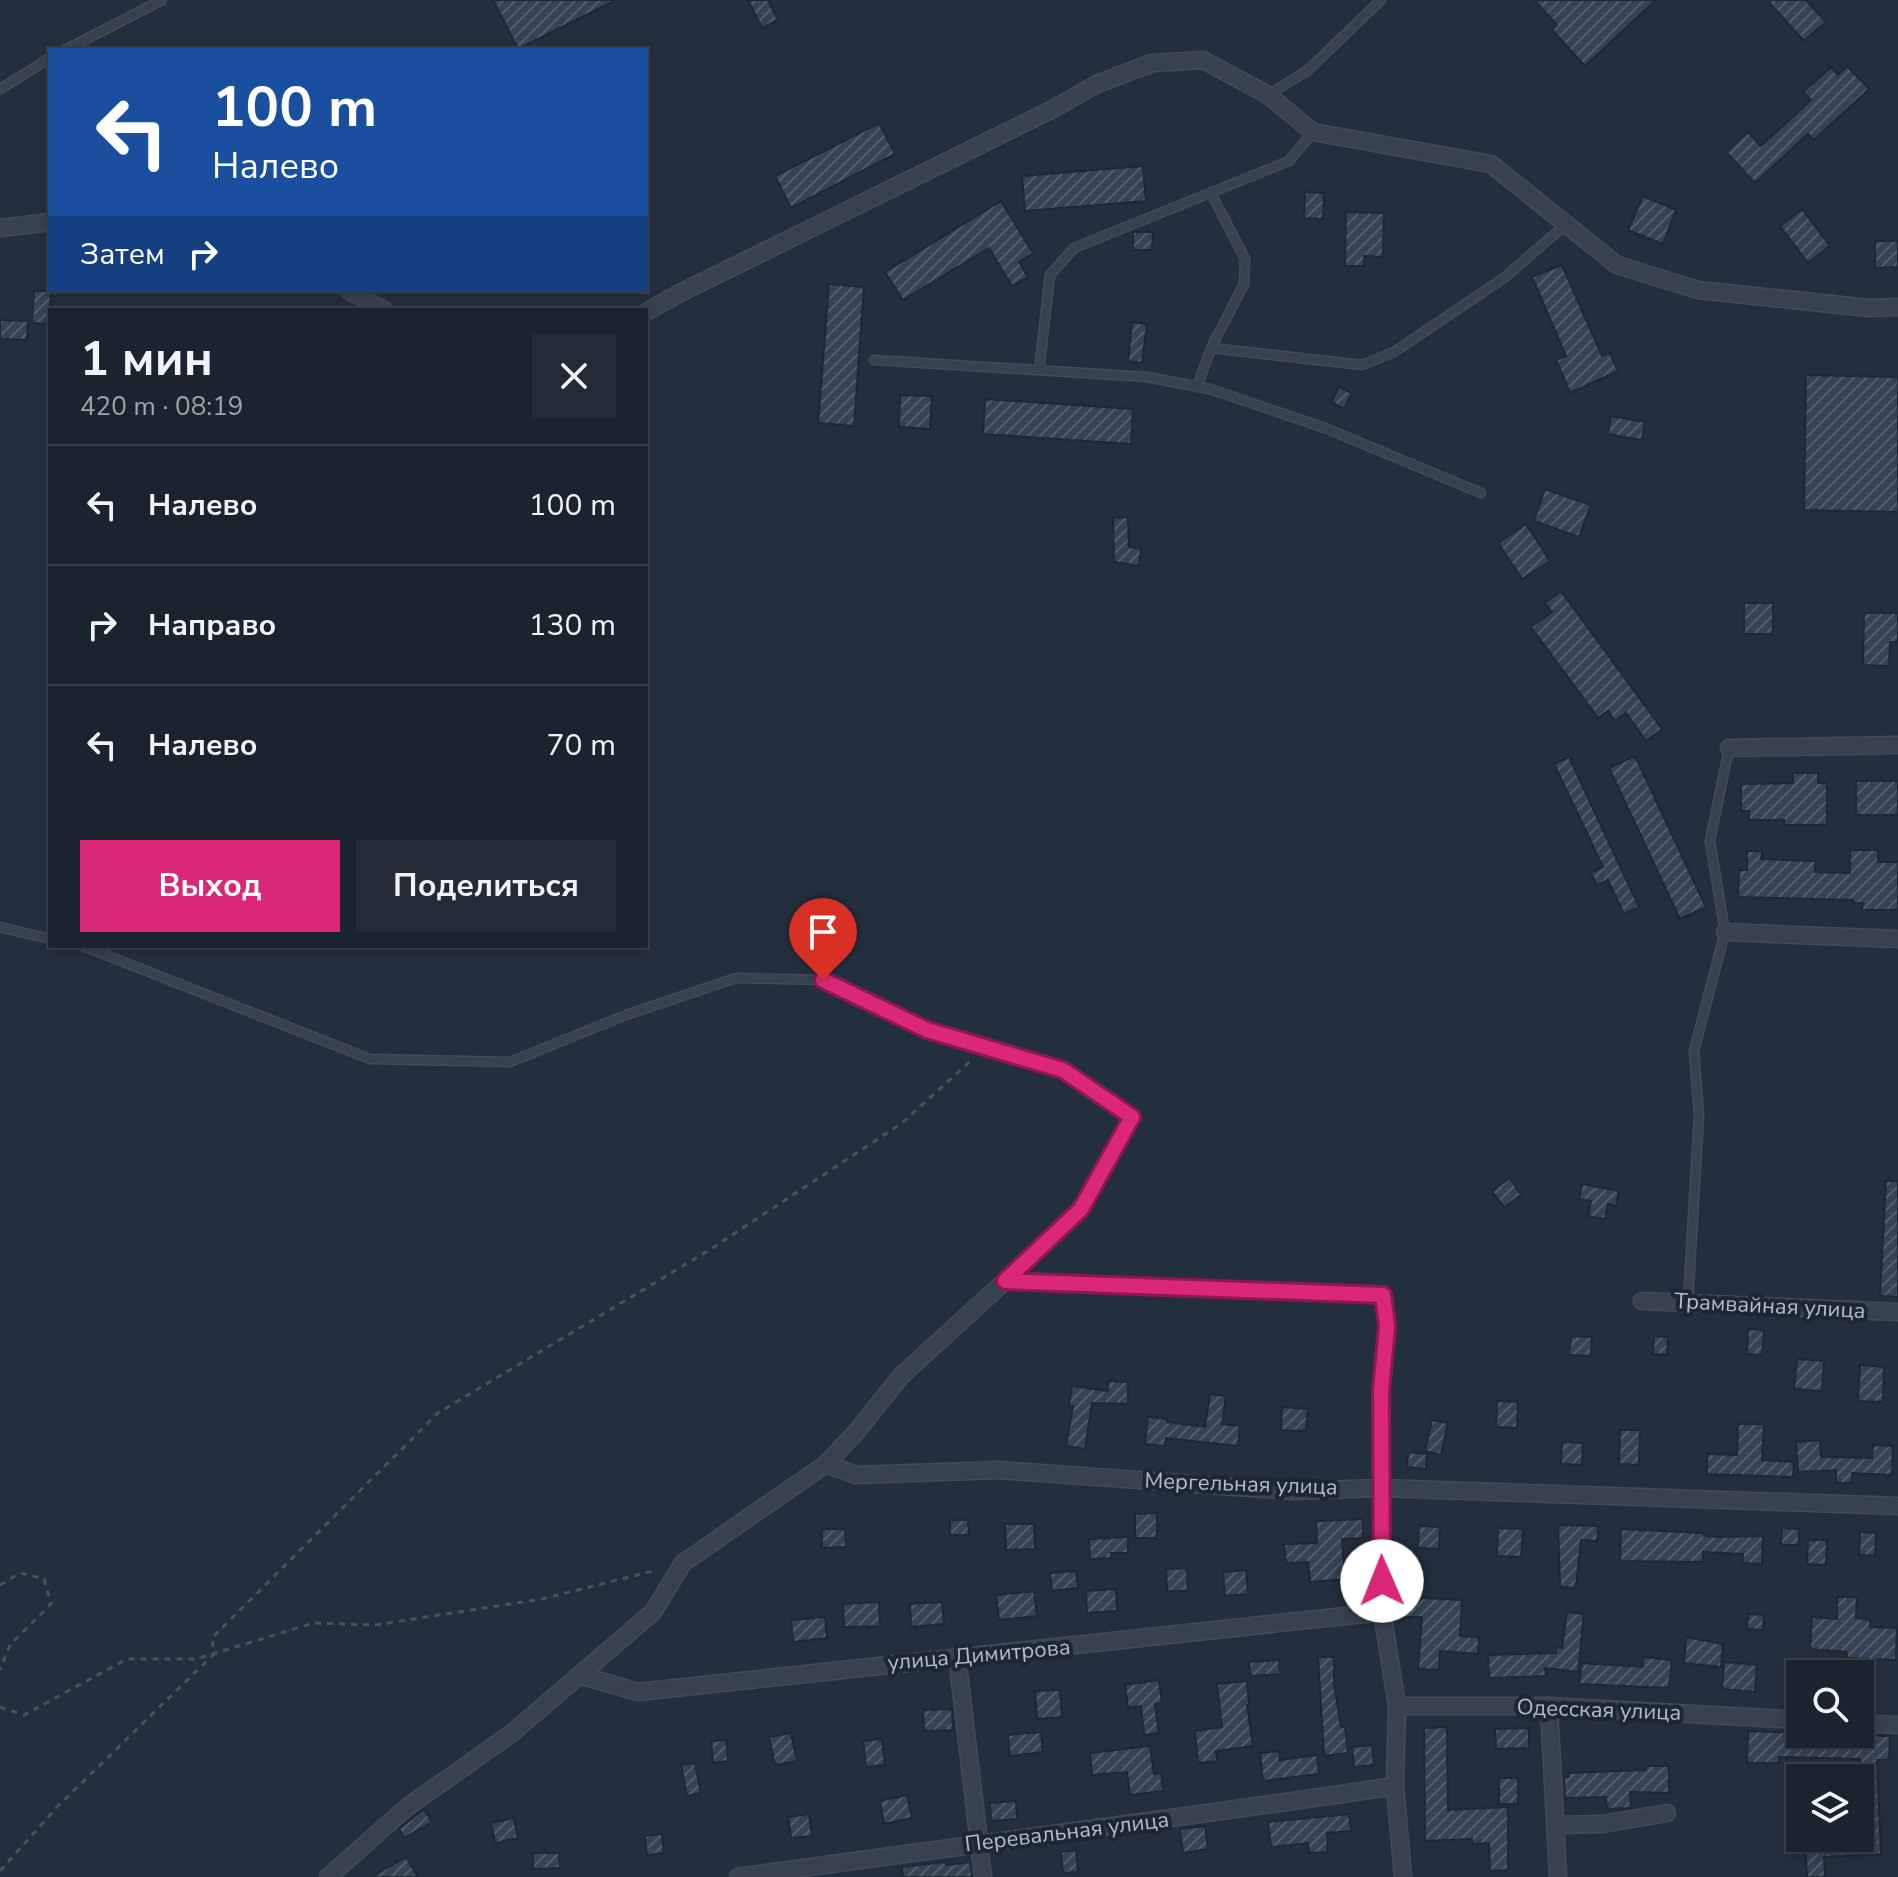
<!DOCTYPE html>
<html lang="ru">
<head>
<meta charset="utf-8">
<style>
  :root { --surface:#1b232e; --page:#242b36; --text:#f1f3f6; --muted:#a0a4aa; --line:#39404a; --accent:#db2777 }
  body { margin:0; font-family:"Nunito Sans",sans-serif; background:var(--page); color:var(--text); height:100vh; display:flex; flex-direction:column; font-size:30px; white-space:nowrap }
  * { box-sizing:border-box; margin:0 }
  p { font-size:26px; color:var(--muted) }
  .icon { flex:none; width:44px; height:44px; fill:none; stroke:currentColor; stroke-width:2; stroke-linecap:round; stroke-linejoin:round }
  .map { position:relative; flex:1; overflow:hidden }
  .details { position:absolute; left:48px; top:308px; width:600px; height:640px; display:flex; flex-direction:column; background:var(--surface); border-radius:0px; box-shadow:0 4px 12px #0003,0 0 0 2px var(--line) }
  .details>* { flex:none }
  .hud { position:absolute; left:48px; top:48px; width:600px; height:244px; border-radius:0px; box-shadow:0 4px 12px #0003,0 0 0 2px var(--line); background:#1a4fa0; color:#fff; overflow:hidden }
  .buttons { position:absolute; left:1786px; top:1660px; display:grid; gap:16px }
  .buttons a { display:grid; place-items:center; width:88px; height:88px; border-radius:0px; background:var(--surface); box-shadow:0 4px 12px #0003,0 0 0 2px var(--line); font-size:40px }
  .pin { position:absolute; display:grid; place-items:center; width:68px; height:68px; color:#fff; margin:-82px -34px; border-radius:50% 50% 50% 0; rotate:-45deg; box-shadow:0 0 8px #0007 }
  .pin .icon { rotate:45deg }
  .me { position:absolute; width:88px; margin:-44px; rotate:359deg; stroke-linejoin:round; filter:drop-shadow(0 0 6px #0008) }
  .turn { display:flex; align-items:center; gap:28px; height:168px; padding:0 32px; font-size:36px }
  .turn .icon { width:104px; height:104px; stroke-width:2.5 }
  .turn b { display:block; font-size:56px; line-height:68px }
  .then { display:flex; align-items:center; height:76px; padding:0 32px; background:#0003; gap:16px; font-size:30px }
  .round { display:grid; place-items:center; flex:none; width:84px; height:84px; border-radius:0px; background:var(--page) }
  .head { display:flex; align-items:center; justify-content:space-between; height:136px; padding:0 32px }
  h1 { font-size:48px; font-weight:700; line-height:60px }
  .button { display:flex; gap:16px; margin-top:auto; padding:16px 32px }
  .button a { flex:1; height:92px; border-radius:0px; background:var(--accent); color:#fff; font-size:32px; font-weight:700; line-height:92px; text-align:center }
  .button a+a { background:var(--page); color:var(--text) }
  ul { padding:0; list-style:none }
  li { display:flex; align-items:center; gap:24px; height:120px; padding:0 32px; border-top:2px solid var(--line) }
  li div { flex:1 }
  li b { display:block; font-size:30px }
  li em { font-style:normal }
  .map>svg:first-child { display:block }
  .building { fill:url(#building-hatch); stroke:#1f2835; stroke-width:2 }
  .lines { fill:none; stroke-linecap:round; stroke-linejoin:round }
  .service-casing { stroke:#414a57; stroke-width:11 }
  .minor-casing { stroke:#414a57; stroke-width:19 }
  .path { stroke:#3f5557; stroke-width:3; stroke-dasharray:6 6; stroke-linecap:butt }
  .service { stroke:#38414e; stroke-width:8 }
  .minor { stroke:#38414e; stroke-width:16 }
  .route-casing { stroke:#8e194d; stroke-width:20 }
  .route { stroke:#db2777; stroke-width:14 }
  .labels { text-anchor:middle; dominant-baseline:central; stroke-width:8; stroke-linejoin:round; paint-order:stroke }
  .street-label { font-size:22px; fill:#b4bcc9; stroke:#1d2633 }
</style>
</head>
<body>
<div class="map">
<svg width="1898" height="1877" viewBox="0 0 1898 1877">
  <defs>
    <pattern id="building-hatch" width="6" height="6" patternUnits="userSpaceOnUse" patternTransform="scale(2)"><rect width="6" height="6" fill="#364354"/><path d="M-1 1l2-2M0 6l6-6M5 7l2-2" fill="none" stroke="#515c6b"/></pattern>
  </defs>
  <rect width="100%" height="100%" fill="#242f3e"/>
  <path class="building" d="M493 0H616L518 49Z
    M748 0H768L778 20 762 28Z
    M1534 0H1656L1585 66 1552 30 1557 25Z
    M1767 0H1806L1826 22 1804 41Z
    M1847 66 1869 89 1814 140 1808 134 1755 183 1726 152 1748 132 1761 146 1811 100 1803 92 1831 67 1838 75Z
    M879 123 895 154 791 208 775 176Z
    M1143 166 1146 201 1025 211 1022 176Z
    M1305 192 1324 193 1323 219 1304 218Z
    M1643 196 1676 210 1663 244 1628 230Z
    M1001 201 1033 253 1019 262 1028 277 1012 286 989 248 903 300 885 272Z
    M1802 209 1830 246 1808 263 1780 226Z
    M1346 212 1384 213 1383 257 1364 256V266H1345Z
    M1133 232H1153L1152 250H1133Z
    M1875 241H1898V267L1875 268Z
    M1562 265 1602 356 1610 353 1618 371 1570 393 1556 360 1566 356 1532 277Z
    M829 284 864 287 854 426 818 423Z
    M34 291H51L49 324 32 323Z
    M0 320 28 321 27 340 0 339Z
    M1132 322 1147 324 1142 363 1128 361Z
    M1806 375 1898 377V512L1804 510Z
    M1339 387 1352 393 1344 409 1331 402Z
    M900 395 932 396 930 429 899 427Z
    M985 399 1133 409 1131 444 983 434Z
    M1611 416 1645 422 1642 440 1608 434Z
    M1545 489 1591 505 1579 537 1534 521Z
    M1128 517 1129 547 1141 549 1139 566 1114 562 1113 518Z
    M1526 524 1550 561 1522 579 1498 543Z
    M1561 591 1662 729 1646 741 1626 713 1615 721 1608 711 1598 718 1531 627 1552 612 1545 603Z
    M1744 603H1773V634H1744Z
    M1864 613H1898V642H1890L1889 666 1863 665Z
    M1635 756 1706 907 1680 919 1609 768Z
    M1569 757 1639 907 1624 914 1608 880 1597 885 1591 873 1603 867 1554 764Z
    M1793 773H1818V783H1827V825H1784V820H1749V811H1741V784L1793 783Z
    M1856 781H1898V815H1856Z
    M1850 850H1878V862H1898V910H1862L1863 903H1853V900L1738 897 1739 870H1747V851H1762L1761 859 1815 861V872L1850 873Z
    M1510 1178 1521 1195 1504 1207 1492 1191Z
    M1886 1181H1898V1297L1880 1296Z
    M1582 1184 1619 1191 1616 1206 1608 1204 1605 1219 1588 1216 1591 1201 1579 1199Z
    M1748 1329 1764 1330 1762 1355 1747 1354Z
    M1571 1336 1592 1337 1591 1356 1569 1355Z
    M1654 1336 1668 1337 1667 1355 1653 1354Z
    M1797 1359 1824 1361 1822 1391 1794 1389Z
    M1860 1365 1884 1367 1883 1402 1858 1401Z
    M1108 1381 1128 1382V1404L1092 1403 1085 1449 1066 1446 1073 1406H1069L1072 1386 1108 1391Z
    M1210 1394 1226 1396 1222 1424 1240 1426 1238 1446 1166 1438 1165 1446 1145 1444 1148 1417 1167 1419V1422L1205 1427Z
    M1497 1401 1518 1402 1517 1428 1496 1427Z
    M1282 1407 1308 1409 1306 1431 1281 1430Z
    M1432 1420 1448 1423 1441 1455 1425 1451Z
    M1738 1424H1764L1762 1460 1794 1462 1793 1477 1707 1474V1454L1737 1455Z
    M1620 1430H1640L1639 1465 1619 1464Z
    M1820 1440 1821 1457 1872 1458 1873 1445 1893 1446 1892 1475 1852 1473V1483H1836V1470L1798 1472 1796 1442Z
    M1562 1442 1583 1443 1582 1465 1561 1464Z
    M1408 1452 1427 1454 1426 1469 1407 1467Z
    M1157 1513V1538H1135V1514Z
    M1363 1519V1538L1342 1539 1345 1579 1310 1582 1308 1562 1286 1563 1284 1544 1317 1543 1316 1521Z
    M950 1520H968L969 1535H950Z
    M1005 1524H1034L1035 1549 1006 1550Z
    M1558 1525 1598 1526 1597 1541 1581 1540 1576 1588 1560 1587Z
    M1419 1526 1440 1527 1439 1549 1418 1548Z
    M1498 1528 1523 1529 1521 1557 1497 1556Z
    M1782 1528 1799 1529V1545H1781Z
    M822 1529H845L846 1547 822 1548Z
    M1621 1529 1704 1533V1536L1721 1537 1763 1536 1762 1564 1743 1563V1554L1703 1552V1562L1620 1561Z
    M1860 1532 1876 1533 1875 1556 1859 1555Z
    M1128 1537V1553H1111L1112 1558 1090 1559 1089 1539Z
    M1808 1540H1827L1826 1565 1807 1564Z
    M1187 1568 1188 1591H1167L1166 1569Z
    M1246 1570 1248 1594 1225 1596 1223 1572Z
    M1076 1571 1078 1588 1052 1591 1050 1573Z
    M1116 1589 1117 1611 1087 1613 1086 1591Z
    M1034 1591 1037 1616 999 1620 996 1595Z
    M1402 1597 1462 1600 1460 1636 1479 1637 1478 1654 1440 1651 1439 1670 1418 1669 1422 1617H1401Z
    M1837 1597H1857L1856 1618 1870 1620V1627L1897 1628 1896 1660 1847 1658V1652L1810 1649 1812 1617 1837 1619Z
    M879 1602 880 1626 844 1627 843 1604Z
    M942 1602 944 1624 911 1627 910 1604Z
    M1567 1612 1584 1614 1578 1672 1545 1668 1546 1676 1489 1678 1488 1655 1556 1653V1647L1562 1648Z
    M1748 1614 1764 1615 1763 1630 1747 1629Z
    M825 1617 827 1638 793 1642 791 1620Z
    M1686 1637 1723 1644 1721 1667 1684 1663Z
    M1318 1657H1334V1684L1341 1727H1345L1348 1753 1324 1756Z
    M1643 1657 1672 1660 1669 1688 1579 1684 1582 1663 1643 1667Z
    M1279 1660 1280 1674 1250 1676 1249 1662Z
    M1724 1662 1757 1665 1755 1692 1722 1689Z
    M1159 1680 1162 1703 1155 1704 1159 1733 1144 1735 1141 1706 1128 1708 1125 1685Z
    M1247 1681 1249 1705H1247L1253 1746 1216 1751 1217 1761 1198 1763 1195 1731 1222 1727 1217 1684Z
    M1060 1690 1062 1717 1037 1719 1035 1691Z
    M952 1709 953 1730 924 1731 923 1710Z
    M1447 1727 1448 1810 1508 1807V1870L1490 1871 1489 1843 1473 1844 1472 1839 1425 1841 1424 1728Z
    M1529 1728V1748L1496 1749 1495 1729Z
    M1748 1731 1890 1736 1889 1760H1877L1881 1854 1824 1857 1825 1877H1807L1805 1838H1860V1759L1779 1757V1763H1747Z
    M1041 1732 1043 1752 1010 1756 1008 1735Z
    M791 1733 797 1761 775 1765 769 1737Z
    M882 1739 885 1765 866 1767 863 1741Z
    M726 1740 728 1761 713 1763 711 1741Z
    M1372 1745 1374 1765 1354 1767 1352 1747Z
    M1150 1746 1154 1774 1161 1773 1163 1791 1130 1795 1127 1772 1092 1775 1090 1753Z
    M1279 1751 1280 1760 1317 1755 1319 1774 1263 1781 1260 1753Z
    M695 1763 701 1793 687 1796 681 1765Z
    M1646 1766H1669V1793L1630 1792 1631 1808 1607 1809 1606 1797 1565 1798 1564 1777H1568V1773L1646 1770Z
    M1499 1778H1518V1804H1499Z
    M907 1795 912 1818 884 1824 880 1801Z
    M1016 1801 1017 1819 991 1821 990 1803Z
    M424 1809 432 1822 404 1838 399 1829Z
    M809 1814 812 1836 791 1838 788 1817Z
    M1349 1814 1351 1831 1327 1833 1328 1852 1309 1853 1308 1843 1271 1847 1268 1822Z
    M514 1818 518 1838 495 1843 491 1823Z
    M1205 1826 1208 1849 1183 1853 1180 1829Z
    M662 1834 664 1853 647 1855 645 1836Z
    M1076 1850 1078 1872 1063 1873 1061 1852Z
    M533 1853H559L560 1868 533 1869Z
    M406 1857 418 1877H371Z
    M946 1862V1865L970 1862 972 1877H903L902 1867Z"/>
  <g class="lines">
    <defs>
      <path id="service" d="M65 50 162 0
        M0 89 50 58
        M1268 95 1307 71 1381 0
        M1211 348 1362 365 1394 352 1504 278 1565 225
        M874 360 1147 377 1210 389 1325 428 1481 493
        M1039 370 1050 275 1074 248 1289 161 1313 132
        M1197 387 1211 348 1244 284 1245 259 1211 193
        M0 927 50 939
        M83 946 370 1059 510 1062 626 1015 736 978 823 980 927 1030 1063 1070 1132 1117 1081 1209 1005 1281
        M1005 1281 1383 1295
        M1688 1303 1699 1115 1694 1051 1725 932 1710 841 1729 748"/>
      <path id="minor" d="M0 228 50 222
        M348 290 384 310
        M646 312 680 293 1053 109 1097 84 1152 63 1203 60 1268 95 1313 132 1491 164 1617 265 1698 290 1869 308 1898 307
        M1729 748 1898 745
        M1725 932 1898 939
        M1383 1295 1387 1326 1381 1391 1382 1612 1397 1706 1395 1786 1403 1877
        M1642 1301 1898 1312
        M826 1464 856 1475 999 1470 1292 1491 1380 1488 1898 1506
        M957 1656 983 1877
        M579 1675 638 1692 1382 1612
        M1397 1706H1549L1800 1720
        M1549 1706 1558 1877
        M1860 1723 1898 1725
        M1555 1825 1603 1824 1667 1813
        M328 1877 406 1808 512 1733 653 1612 683 1563 826 1464 857 1431 901 1376 1005 1281
        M738 1877C957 1846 1177 1819 1395 1786"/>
    </defs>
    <use href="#service" class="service-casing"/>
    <use href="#minor" class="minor-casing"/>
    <path class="path" d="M0 1585 20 1573 44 1579 51 1604 10 1645 0 1670
      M0 1707 24 1715 127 1659H196L314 1623 375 1625 542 1599 657 1570
      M0 1871 57 1807 214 1654 212 1638 438 1413 711 1249 902 1123 974 1058"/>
    <use href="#service" class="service"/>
    <use href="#minor" class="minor"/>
  </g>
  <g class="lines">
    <defs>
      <path id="route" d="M823 980 927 1030 1063 1070 1132 1117 1081 1209 1005 1281 1383 1295 1387 1326 1381 1391 1382 1581"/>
    </defs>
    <use href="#route" class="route-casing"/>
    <use href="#route" class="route"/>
  </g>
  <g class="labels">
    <g class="street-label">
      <text transform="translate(1770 1306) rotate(3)">Трамвайная улица</text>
      <text transform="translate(1241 1484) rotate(2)">Мергельная улица</text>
      <text transform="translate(979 1655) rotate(-5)">улица Димитрова</text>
      <text transform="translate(1599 1710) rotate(2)">Одесская улица</text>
      <text transform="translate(1067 1832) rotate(-7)">Перевальная улица</text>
    </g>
  </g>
</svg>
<div class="buttons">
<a><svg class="icon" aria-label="search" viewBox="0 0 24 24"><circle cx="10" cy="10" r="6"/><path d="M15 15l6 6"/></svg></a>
<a><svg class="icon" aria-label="layers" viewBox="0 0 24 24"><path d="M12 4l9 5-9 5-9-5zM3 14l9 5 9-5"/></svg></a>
</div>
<div class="pin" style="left:823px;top:980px;background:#d93025"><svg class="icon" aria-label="arrive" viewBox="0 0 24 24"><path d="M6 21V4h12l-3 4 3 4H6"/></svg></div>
<svg class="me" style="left:1382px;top:1581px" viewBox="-20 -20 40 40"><circle r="19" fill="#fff"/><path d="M0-13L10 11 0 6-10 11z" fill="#db2777"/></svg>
<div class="hud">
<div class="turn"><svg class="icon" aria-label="left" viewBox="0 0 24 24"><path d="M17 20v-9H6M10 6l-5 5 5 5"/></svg><div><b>100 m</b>Налево</div></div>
<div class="then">Затем<svg class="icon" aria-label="right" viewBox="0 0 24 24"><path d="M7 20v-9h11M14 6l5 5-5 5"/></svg></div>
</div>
<section class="details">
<div class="head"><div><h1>1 мин</h1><p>420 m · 08:19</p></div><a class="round"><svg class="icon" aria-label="close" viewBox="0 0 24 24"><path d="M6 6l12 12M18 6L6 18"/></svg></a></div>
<ul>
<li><svg class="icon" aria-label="left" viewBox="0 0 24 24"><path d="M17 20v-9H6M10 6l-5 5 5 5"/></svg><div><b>Налево</b></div><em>100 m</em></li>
<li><svg class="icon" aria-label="right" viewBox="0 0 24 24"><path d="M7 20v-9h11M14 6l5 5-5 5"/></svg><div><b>Направо</b></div><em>130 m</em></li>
<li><svg class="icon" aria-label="left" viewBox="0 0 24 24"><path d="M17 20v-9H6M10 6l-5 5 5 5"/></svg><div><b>Налево</b></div><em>70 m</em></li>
</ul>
<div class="button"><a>Выход</a><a>Поделиться</a></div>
</section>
</div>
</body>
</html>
